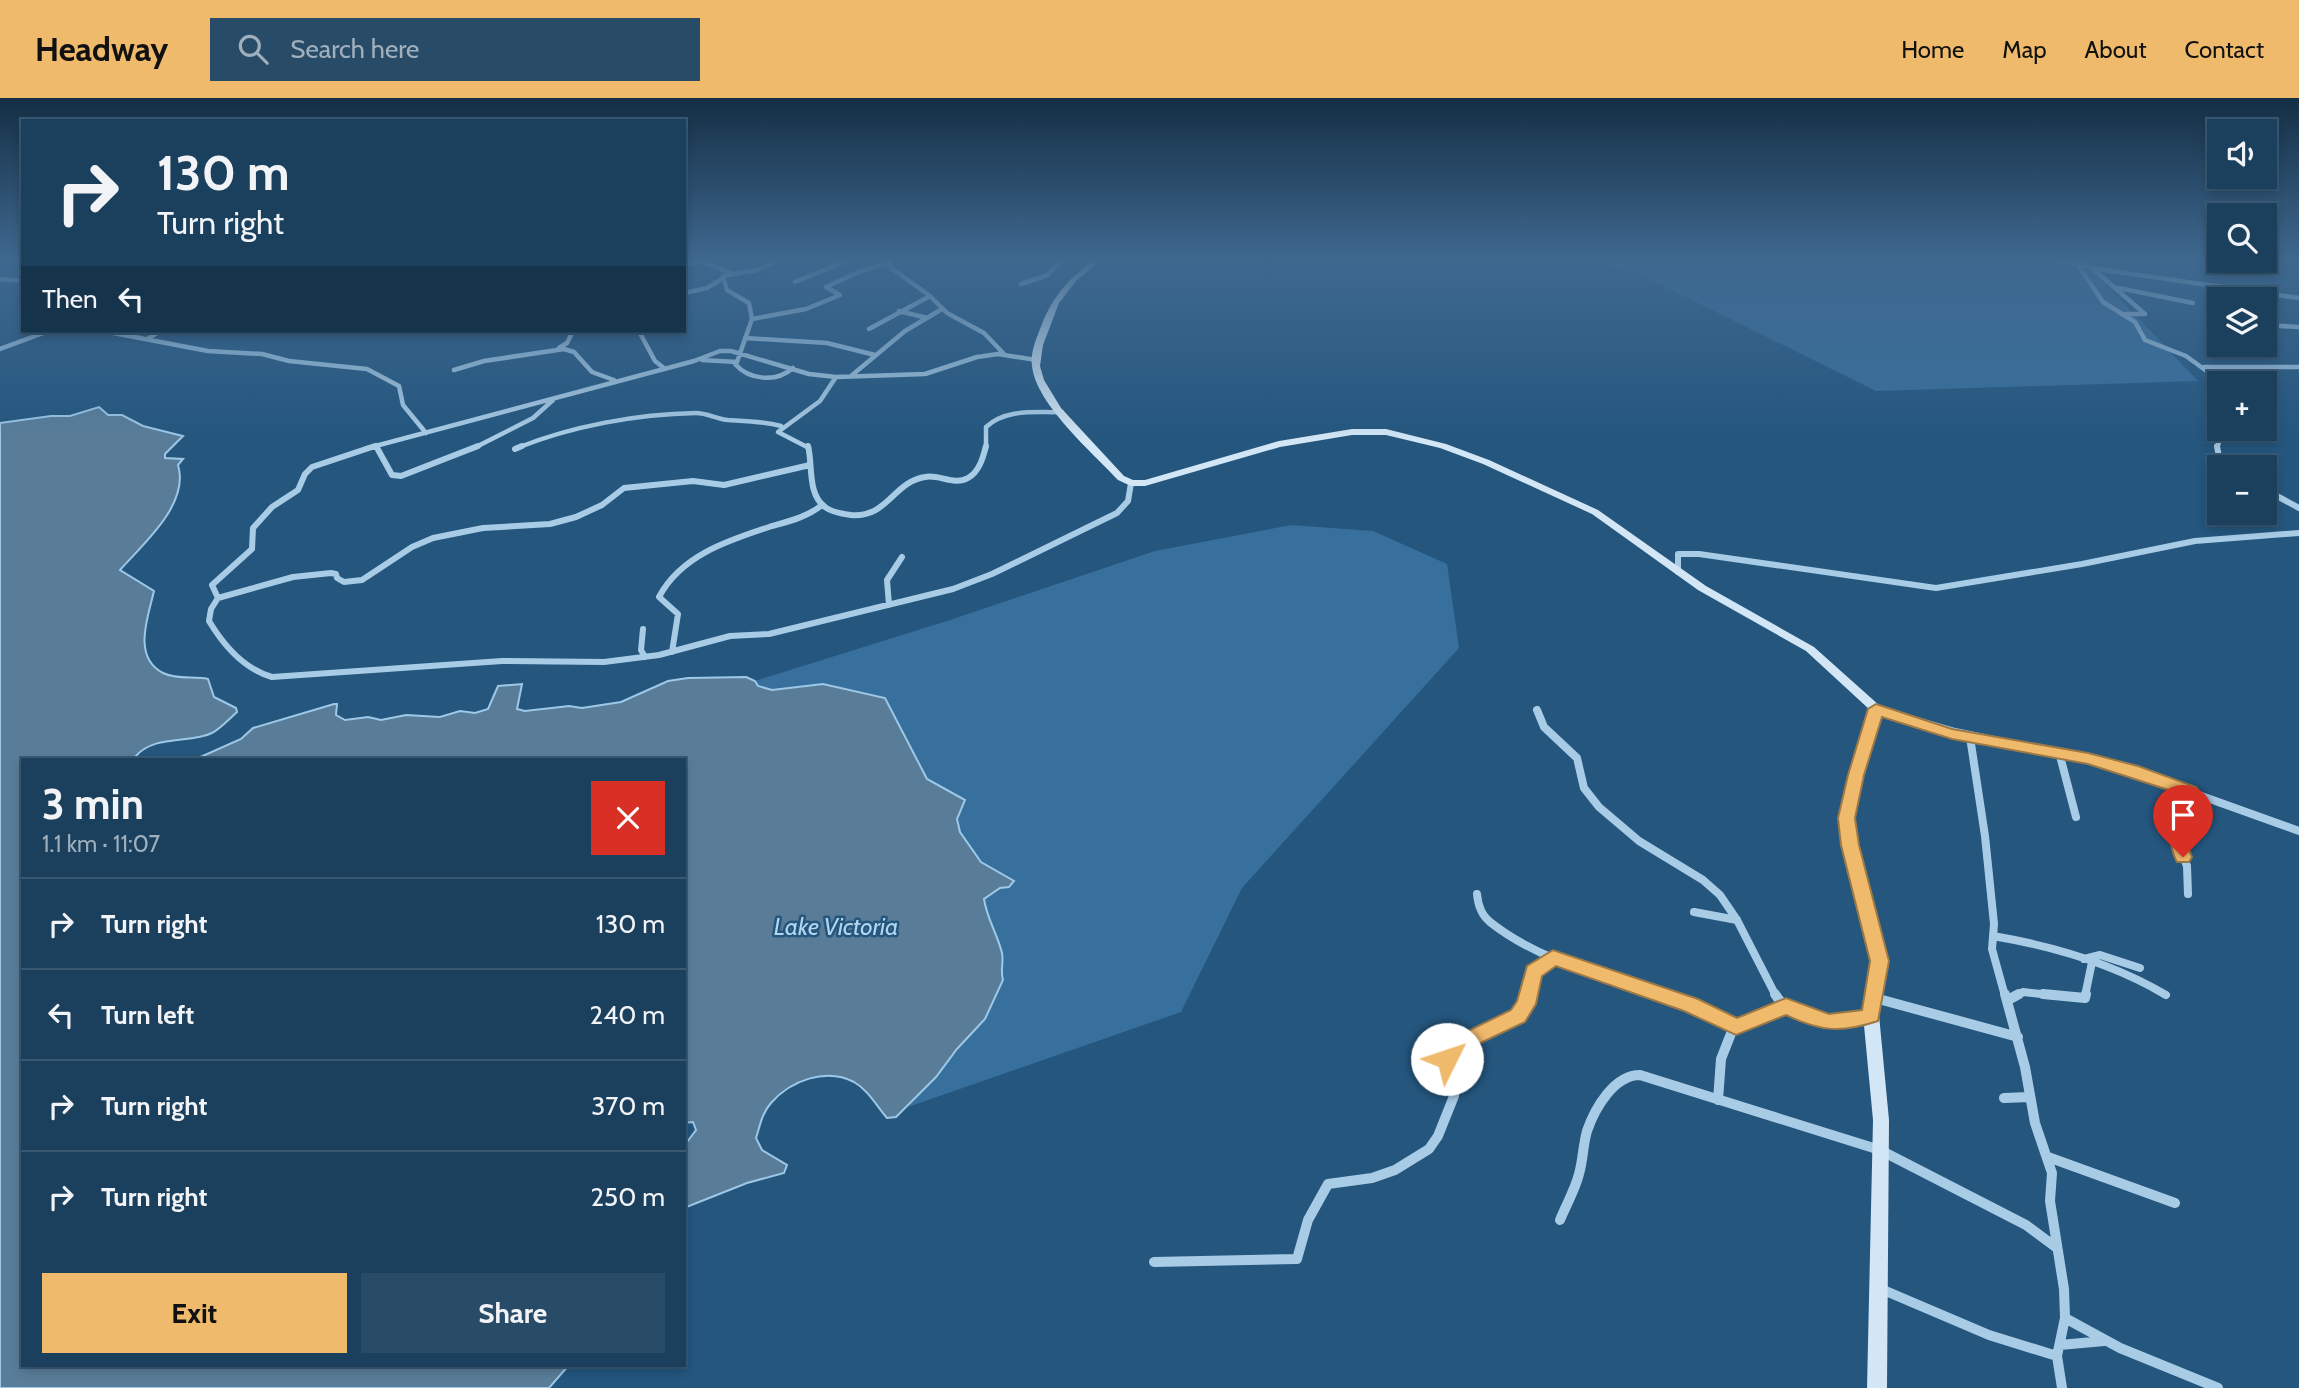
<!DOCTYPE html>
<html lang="en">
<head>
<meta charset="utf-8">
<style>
  :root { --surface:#1b405e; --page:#284b67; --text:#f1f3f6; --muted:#a0afbc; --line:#395973; --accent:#f0ba6c }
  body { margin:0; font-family:Cabin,sans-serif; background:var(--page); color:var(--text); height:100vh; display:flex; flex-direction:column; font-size:26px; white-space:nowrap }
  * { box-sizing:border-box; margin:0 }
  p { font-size:23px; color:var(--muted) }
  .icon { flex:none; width:38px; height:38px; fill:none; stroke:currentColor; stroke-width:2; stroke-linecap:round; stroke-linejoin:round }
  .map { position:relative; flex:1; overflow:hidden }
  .sheet { position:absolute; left:21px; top:660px; width:665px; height:609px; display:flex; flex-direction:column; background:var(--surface); border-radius:0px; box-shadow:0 4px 10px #0003,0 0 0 2px var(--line) }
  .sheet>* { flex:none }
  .top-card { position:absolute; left:21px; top:21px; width:665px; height:214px; border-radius:0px; box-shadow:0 4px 10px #0003,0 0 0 2px var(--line); background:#1b405e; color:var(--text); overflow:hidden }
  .buttons { position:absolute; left:2207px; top:21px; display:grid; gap:14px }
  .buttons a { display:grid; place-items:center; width:70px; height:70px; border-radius:0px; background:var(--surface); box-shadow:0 4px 10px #0003,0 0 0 2px var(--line); font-size:35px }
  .pin { position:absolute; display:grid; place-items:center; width:60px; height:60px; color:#fff; margin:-72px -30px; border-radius:50% 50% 50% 0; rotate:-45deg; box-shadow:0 0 7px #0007 }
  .pin .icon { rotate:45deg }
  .me { position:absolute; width:77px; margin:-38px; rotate:49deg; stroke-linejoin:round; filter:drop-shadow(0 0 5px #0008) }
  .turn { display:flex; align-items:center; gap:24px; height:147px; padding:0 21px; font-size:32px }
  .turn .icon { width:91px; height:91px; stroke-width:2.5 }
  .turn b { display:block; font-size:49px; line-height:60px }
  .then { display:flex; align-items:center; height:66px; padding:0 21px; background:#0003; gap:14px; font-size:26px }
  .round { display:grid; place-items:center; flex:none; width:74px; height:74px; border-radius:0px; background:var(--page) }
  .head { display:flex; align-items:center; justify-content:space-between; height:119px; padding:0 21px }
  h1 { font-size:42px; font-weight:700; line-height:52px }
  .button { display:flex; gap:14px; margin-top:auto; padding:14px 21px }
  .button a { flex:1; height:80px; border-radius:0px; background:var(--accent); color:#111; font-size:28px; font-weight:700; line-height:80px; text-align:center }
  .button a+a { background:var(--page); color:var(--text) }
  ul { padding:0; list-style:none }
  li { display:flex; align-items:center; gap:21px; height:91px; padding:0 21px; border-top:2px solid var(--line) }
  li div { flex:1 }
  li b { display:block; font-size:26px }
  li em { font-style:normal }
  header { display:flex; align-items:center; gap:42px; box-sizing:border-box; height:98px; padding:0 35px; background:var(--accent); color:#111 }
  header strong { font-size:33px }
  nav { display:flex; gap:38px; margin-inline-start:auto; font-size:24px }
  .search { width:490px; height:63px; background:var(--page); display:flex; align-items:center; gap:18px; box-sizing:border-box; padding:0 24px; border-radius:0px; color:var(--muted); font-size:26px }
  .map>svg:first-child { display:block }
  .green { fill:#37709c }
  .water { fill:#597d99; stroke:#9dc8e7; stroke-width:2 }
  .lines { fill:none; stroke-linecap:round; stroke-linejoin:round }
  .minor-far3 { stroke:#a9cce6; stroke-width:4.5 }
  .minor-far2 { stroke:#a9cce6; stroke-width:6 }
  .minor-far1 { stroke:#a9cce6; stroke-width:8 }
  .minor { stroke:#a9cce6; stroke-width:10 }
  .secondary { fill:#d2e6f5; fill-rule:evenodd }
  .route { fill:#f0ba6c; stroke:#9c7946; stroke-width:2 }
  .labels { text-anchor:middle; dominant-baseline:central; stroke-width:5; stroke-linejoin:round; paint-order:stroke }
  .water-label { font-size:24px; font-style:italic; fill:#b4d5ee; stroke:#24567e }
</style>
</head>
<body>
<header>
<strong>Headway</strong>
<div class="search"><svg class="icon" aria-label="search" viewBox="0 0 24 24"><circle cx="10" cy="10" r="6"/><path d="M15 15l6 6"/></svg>Search here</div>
<nav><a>Home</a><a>Map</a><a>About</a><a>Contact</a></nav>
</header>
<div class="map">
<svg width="2299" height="1290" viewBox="0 0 2299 1290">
  <rect width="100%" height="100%" fill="#24567e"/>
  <path class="green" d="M1573 161H2082L2198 283 1876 293 1633 173Z
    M1291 427 1373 433 1447 466 1459 550 1242 790 1181 914 908 1009 985 921 1003 882 997 836 986 818 984 801 1000 790 1009 789C994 773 959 747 958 723 958 716 962 708 965 702L927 682 885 600 823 586 772 592 758 588 755 583 950 522 1155 453Z"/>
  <path class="water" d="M99 309 108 317H122L143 328 183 338 165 356V360L183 361 178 367C190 406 143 446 120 472L154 493C148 519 132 559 163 575 177 582 194 578 208 581L214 599 236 610 237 614C229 621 221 630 212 635 190 646 154 636 135 659L146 661 23 662V1267H569L549 1290H0V325L51 318H70Z
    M746 579 755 583 758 588 772 592 823 586 885 600 927 681 965 702 957 721 960 734 981 764 1014 783 1009 789 1000 790 984 801C987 821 997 835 1002 855 1004 864 1000 871 1003 882L985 921 957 951 936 979 896 1019 887 1020C876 1007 868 992 854 984 826 969 790 983 771 1005 762 1015 760 1028 756 1040L762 1052 787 1067 784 1075 747 1085 684 1110V1048L696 1032 693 1024 684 1025V662L196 661 241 641 253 630 334 606H337L336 617 345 622 368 619 381 622 406 617 440 619 460 613 475 615 488 611 498 588 522 586 517 611 525 613 569 608 582 610 621 604 668 583 688 580Z"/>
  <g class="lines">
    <path class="minor-far3" d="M983 161H1007
      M2055 161 2105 172 2299 200
      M890 162 891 170 930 198 947 215 984 235 1004 256
      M2077 166 2103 204 2135 224 2145 242 2186 258 2223 285
      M684 167 700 163 731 175
      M2093 171 2145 216H2125
      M0 181 23 183
      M795 184 851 161
      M1021 186 1048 177 1063 161
      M2114 189 2193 205
      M684 195 707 190 722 181
      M899 213 927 220
      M752 221 806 211 840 197 826 189 861 173 889 165
      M2264 227 2299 229
      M869 231 930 198
      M103 233 208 253 262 256 289 263 367 271 399 288 403 307 426 335
      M641 237 655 263 664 270
      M149 240 160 233
      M745 240 827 245 875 257
      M559 250 567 245 573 233
      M0 251 49 233
      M702 262 737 264 752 221 749 205 727 192 723 178 757 172 782 161
      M735 266C749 282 776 285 793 270
      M2204 269H2299
      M454 272 484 263 564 251 574 254 592 274 614 282
      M851 278 905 233 942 211
      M368 350 694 263 720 253H731L809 276 836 279 925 276 977 259 998 256 1036 262
      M474 350 533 320 553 302
      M517 350C572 328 637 316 696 315 707 315 717 321 728 322 747 323 762 323 781 328
      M809 350 778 334 820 303 836 279
      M986 350V329C1007 310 1036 315 1062 314
      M2217 350 2224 331"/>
    <path class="minor-far2" d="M375 348 312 369 305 376 298 392 272 409 253 430 252 451 212 487 218 500 211 511 209 523C224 548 244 571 272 579L502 563 604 564 659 557 730 538 769 536 953 491 992 476 1117 415 1128 403 1131 385
      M376 348 392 377 401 378 478 348
      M808 348C813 367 807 396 825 409 831 414 843 416 851 417 888 420 893 384 925 379 939 376 954 388 968 380 979 374 983 360 986 348
      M2217 348 2219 359 2225 369
      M515 351 522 348
      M2264 391 2299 410
      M1678 474V456H1699L1936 490 2082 466 2195 443 2299 435
      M218 500 293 479 331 475 336 476 337 480 344 484 362 482 412 449 433 440 483 430 550 426 576 419 602 407 624 390 693 383 724 387 810 367
      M889 507 887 482 902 459
      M643 531 641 552 645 559
      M672 554 678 516 659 499C681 457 729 442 772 428 790 423 807 419 822 407"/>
    <path class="minor-far1" d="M1876 611 1955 634 2115 667 2299 733
      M1537 612 1544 629 1577 660 1584 690 1599 709 1639 743 1703 782 1720 797 1737 822 1776 898
      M1970 639 1985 738 1994 826 1992 851 2005 898
      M2059 654 2076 719
      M1477 796C1478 807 1481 817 1490 824 1539 863 1606 879 1663 898
      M2188 796 2187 768 2178 744 2181 718 2190 693
      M1694 814 1737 822
      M1993 838C2052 848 2114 866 2166 897
      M2084 861 2100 857 2140 870
      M1528 898 1534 874 1553 860
      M2016 898 2023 894 2061 898
      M2085 898 2092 864"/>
    <path class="minor" d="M1658 896 1691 907 1736 929
      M1775 896C1792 926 1843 925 1871 918
      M2005 896 2025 969 2035 1025 2052 1075 2050 1103 2064 1191 2065 1220 2057 1258 2062 1290
      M2043 896 2085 900 2086 896
      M1875 900 2018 939
      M2008 902 2019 896
      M2004 1000 2030 999
      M1718 1002 1721 961 1732 933 1786 907
      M2048 1059 2175 1105
      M1560 1122C1566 1107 1575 1092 1579 1076 1583 1062 1583 1047 1587 1033 1595 1010 1614 977 1640 977L1880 1052 2026 1127 2057 1150
      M1154 1164 1297 1161 1308 1122 1328 1086 1372 1080 1395 1072 1429 1051 1438 1038 1454 998 1455 971 1447 961 1448 952 1518 918 1529 896
      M1881 1191 1989 1237 2057 1258
      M2065 1220 2120 1250 2218 1290
      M2060 1247 2104 1243"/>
    <path class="secondary" d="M1095 161H1103L1076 183 1059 205 1043 247 1040 268 1044 282 1061 310 1124 378 1133 382H1145L1279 343 1352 331H1386L1446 346 1489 362 1598 412 1706 488 1814 549 1880 608 1882 611 1862 677 1853 720 1857 747 1886 863 1879 917 1889 1022 1887 1290H1867L1873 1022 1863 917 1872 863 1843 747 1839 720 1850 677 1870 612 1806 553 1698 492 1592 416 1483 366 1440 350 1386 337H1352L1280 349 1145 388H1131L1118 382C1092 354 1036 306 1032 268 1030 254 1037 239 1042 226 1053 198 1070 179 1095 161Z"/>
  </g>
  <linearGradient id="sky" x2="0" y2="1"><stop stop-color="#142f45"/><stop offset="0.47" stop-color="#3f688f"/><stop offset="1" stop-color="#3f688f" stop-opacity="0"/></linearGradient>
  <rect width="2299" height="342" fill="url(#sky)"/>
  <path class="route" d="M1876 606 1952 631 2088 655 2138 668 2196 689 2199 693C2193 715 2181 737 2192 759L2189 764H2177C2164 740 2174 720 2181 696L2088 666 1952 641 1882 619 1864 677 1855 720 1859 747 1889 863 1878 923C1842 935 1821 934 1786 917L1736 937 1684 913 1556 868 1542 878 1536 906 1525 924 1461 954 1454 967 1447 970 1440 967 1437 961 1441 946 1511 912 1517 903 1527 868 1553 852 1698 901 1737 920 1786 900 1829 916 1862 912 1870 863 1841 747 1838 720 1848 677 1868 611Z"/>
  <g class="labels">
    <g class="water-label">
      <text x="836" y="828">Lake Victoria</text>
    </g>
  </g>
</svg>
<div class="buttons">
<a><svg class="icon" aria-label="sound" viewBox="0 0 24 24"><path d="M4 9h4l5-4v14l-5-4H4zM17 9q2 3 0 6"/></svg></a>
<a><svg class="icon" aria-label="search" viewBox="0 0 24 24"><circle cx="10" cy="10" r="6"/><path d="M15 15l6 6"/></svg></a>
<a><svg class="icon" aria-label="layers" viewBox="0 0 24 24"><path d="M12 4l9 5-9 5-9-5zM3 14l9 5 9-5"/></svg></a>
<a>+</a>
<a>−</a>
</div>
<div class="pin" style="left:2183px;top:759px;background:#d93025"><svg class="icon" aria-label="arrive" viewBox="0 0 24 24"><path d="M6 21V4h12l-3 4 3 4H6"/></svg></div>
<svg class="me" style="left:1447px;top:961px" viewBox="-20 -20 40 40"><circle r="19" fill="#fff"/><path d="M0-13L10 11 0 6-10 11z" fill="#f0ba6c"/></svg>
<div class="top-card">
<div class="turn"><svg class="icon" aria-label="right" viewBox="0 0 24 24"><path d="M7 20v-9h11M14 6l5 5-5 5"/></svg><div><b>130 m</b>Turn right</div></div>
<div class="then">Then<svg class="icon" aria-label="left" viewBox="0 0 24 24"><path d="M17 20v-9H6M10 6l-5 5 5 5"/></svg></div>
</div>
<section class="sheet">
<div class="head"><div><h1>3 min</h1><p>1.1 km · 11:07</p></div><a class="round" style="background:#d93025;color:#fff"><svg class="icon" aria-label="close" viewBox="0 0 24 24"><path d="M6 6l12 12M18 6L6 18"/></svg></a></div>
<ul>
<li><svg class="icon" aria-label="right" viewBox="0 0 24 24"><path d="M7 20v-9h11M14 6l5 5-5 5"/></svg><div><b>Turn right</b></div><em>130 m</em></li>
<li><svg class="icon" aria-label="left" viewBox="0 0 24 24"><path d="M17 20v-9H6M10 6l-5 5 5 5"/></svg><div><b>Turn left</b></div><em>240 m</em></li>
<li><svg class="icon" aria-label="right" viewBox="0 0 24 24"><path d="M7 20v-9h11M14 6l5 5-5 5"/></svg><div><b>Turn right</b></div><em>370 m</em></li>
<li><svg class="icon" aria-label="right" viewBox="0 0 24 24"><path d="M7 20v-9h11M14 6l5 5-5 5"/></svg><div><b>Turn right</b></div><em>250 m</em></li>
</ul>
<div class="button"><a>Exit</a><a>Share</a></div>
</section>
</div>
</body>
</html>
